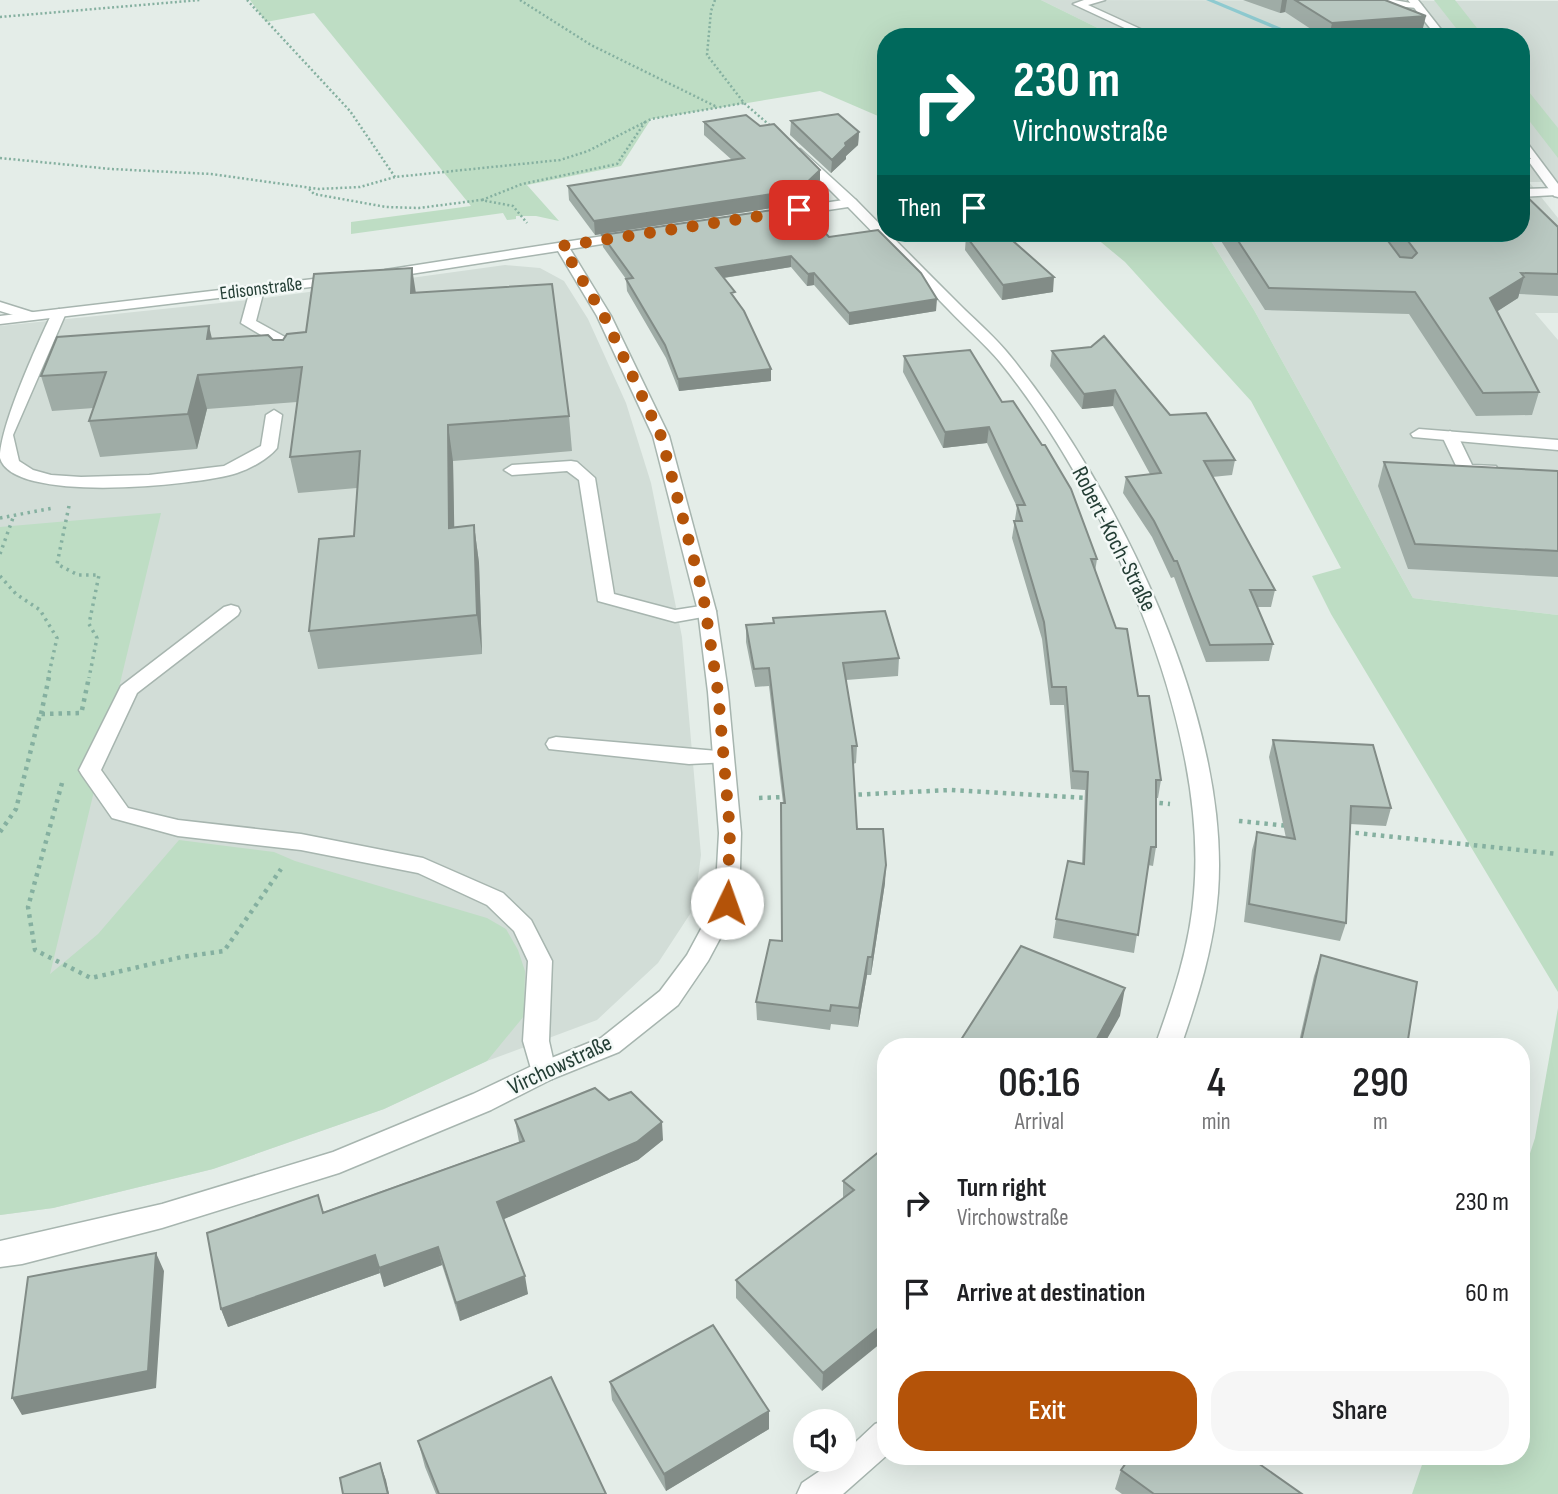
<!DOCTYPE html>
<html lang="en">
<head>
<meta charset="utf-8">
<style>
  :root { --surface:#fff; --page:#f6f6f6; --text:#202124; --muted:#757577; --accent:#b45309 }
  body { margin:0; font-family:"Sofia Sans Condensed",sans-serif; background:var(--page); color:var(--text); height:100vh; display:flex; flex-direction:column; font-size:26px; white-space:nowrap }
  * { box-sizing:border-box; margin:0 }
  p { font-size:23px; color:var(--muted) }
  .icon { flex:none; width:38px; height:38px; fill:none; stroke:currentColor; stroke-width:2; stroke-linecap:round; stroke-linejoin:round }
  .map { position:relative; flex:1; overflow:hidden }
  .details { position:absolute; left:877px; top:1038px; width:653px; height:427px; display:flex; flex-direction:column; background:var(--surface); border-radius:28px; box-shadow:0 7px 28px #0002 }
  .details>* { flex:none }
  .hud { position:absolute; left:877px; top:28px; width:653px; height:214px; border-radius:28px; box-shadow:0 7px 28px #0002; background:#00695c; color:#fff; overflow:hidden }
  .tools { position:absolute; left:793px; top:1409px; display:grid; gap:14px }
  .tools a { display:grid; place-items:center; width:63px; height:63px; border-radius:50%; background:var(--surface); box-shadow:0 7px 28px #0002; font-size:35px }
  .pin { position:absolute; display:grid; place-items:center; width:60px; height:60px; color:#fff; margin:-30px; border-radius:14px; box-shadow:0 4px 10px #0006 }
  .me { position:absolute; width:77px; margin:-38px; rotate:3deg; stroke-linejoin:round; filter:drop-shadow(0 0 5px #0008) }
  .turn { display:flex; align-items:center; gap:24px; height:147px; padding:0 21px; font-size:32px }
  .turn .icon { width:91px; height:91px; stroke-width:2.5 }
  .turn b { display:block; font-size:49px; line-height:60px }
  .then { display:flex; align-items:center; height:66px; padding:0 21px; background:#0003; gap:14px; font-size:26px }
  .eta { display:flex; justify-content:space-evenly; align-items:center; height:119px; text-align:center }
  .eta b { font-size:42px; font-weight:600; line-height:49px }
  .cta { display:flex; gap:14px; margin-top:auto; padding:14px 21px }
  .cta a { flex:1; height:80px; border-radius:28px; background:var(--accent); color:#fff; font-size:28px; font-weight:600; line-height:80px; text-align:center }
  .cta a+a { background:var(--page); color:var(--text) }
  ul { padding:0; list-style:none }
  li { display:flex; align-items:center; gap:21px; height:91px; padding:0 21px }
  li div { flex:1 }
  li b { display:block; font-size:26px }
  li em { font-style:normal }
  .map>svg:first-child { display:block }
  .built { fill:#d2ddd7 }
  .green { fill:#beddc4 }
  .lines { fill:none; stroke-linecap:round; stroke-linejoin:round }
  .stream { fill:#8ecad0; fill-rule:evenodd }
  .service-casing { stroke:#a7b5af; stroke-width:3 }
  .minor-casing { stroke:#a7b5af; stroke-width:3 }
  .path-far2 { stroke:#85b0a0; stroke-width:2.5; stroke-dasharray:2 2.5; stroke-linecap:butt }
  .path-far1 { stroke:#85b0a0; stroke-width:3.5; stroke-dasharray:2.5 4.5; stroke-linecap:butt }
  .path { stroke:#85b0a0; stroke-width:4.5; stroke-dasharray:3.5 5; stroke-linecap:butt }
  .service { fill:#fff; fill-rule:evenodd }
  .minor { fill:#fff; fill-rule:evenodd }
  .wall { fill:#9faca6 }
  .shaded-wall { fill:#828c87 }
  .building { fill:#b9c8c1; stroke:#828c87; stroke-width:2 }
  .route { stroke:#b45309; stroke-width:12; stroke-dasharray:0 21.6 }
  .labels { text-anchor:middle; dominant-baseline:central; stroke-width:5; stroke-linejoin:round; paint-order:stroke }
  .far-street-label { font-size:19px; fill:#243e35; stroke:#f4f9f7 }
  .street-label { font-size:23px; fill:#243e35; stroke:#f4f9f7 }
</style>
</head>
<body>
<div class="map">
<svg width="1558" height="1494" viewBox="0 0 1558 1494">
  <rect width="100%" height="100%" fill="#e4ede8"/>
  <path class="built" d="M1041 0 1558 1V182H1529L1558 218V313H1535L1558 340V615L1413 598 1254 310 1206 233H1521V37H1116Z
    M505 265 540 268 564 281 588 319 626 403 651 483 682 637 701 855 694 908 658 963 597 1020 487 1061 384 1109 213 1169 53 1208 0 1215V326L258 299Z"/>
  <path class="green" d="M250 0H1041L1116 37H886L885 119 820 91 651 119 621 166 527 185 559 221 536 216H516V219L507 220 503 213 351 234V222L471 206 314 13 266 22Z
    M1434 0H1455L1484 37H1463Z
    M1521 82 1558 128V158L1521 110Z
    M1090 233H1206L1254 310 1413 598 1558 615V992L1331 614 1312 576 1341 568 1251 401 1125 262Z
    M161 513 50 974 98 934 179 840 274 852 295 861 487 918 506 929 518 950 525 971 524 1016 487 1061 384 1109 213 1169 53 1208 0 1215V527Z
    M1558 1008V1494H1412L1425 1456H1521V1181L1535 1138Z"/>
  <g class="lines">
    <path class="stream" d="M1206 0H1214L1303 37H1294Z"/>
    <defs>
      <path id="service" d="M1084 0H1105L1088 5 1158 37H1144L1073 4Z
        M1357 0H1394L1422 5 1417 8 1362 3Z
        M800 149 856 200V206H846L796 156 794 153Z
        M1558 188 1556 195 1521 197V189Z
        M257 286 264 290 256 321 294 342 296 345 291 366 286 368 278 363 281 347 241 323 250 290Z
        M0 302 35 313 37 316 30 320 0 311Z
        M59 309 66 313 13 435 19 461 33 470 51 475 81 477 149 475 224 466 261 446 266 415 274 410 282 415 277 448C268 459 250 469 237 473 200 485 13 505 0 458 0 426 37 345 52 313Z
        M1450 431 1458 436 1472 465 1496 466 1498 470 1496 474H1460L1442 436Z
        M571 461 577 462 595 478 614 594 675 610 707 605 716 611 714 615 675 622 598 601 579 480 567 471 512 475 504 470 512 465Z
        M231 605 238 607 240 611 238 615 137 693 101 770 128 808 178 820 301 834 423 858 503 893 531 920 552 961 549 1041 556 1072 552 1079 543 1082 534 1079 523 1041 528 961 514 931 487 905 418 873 301 850 178 836 112 818 82 775 79 770 121 686 224 607Z
        M556 737 729 752 733 757 729 762 689 764 549 749 546 744 549 739Z"/>
      <path id="minor" d="M1408 0H1418L1447 37H1437Z
        M1521 140H1525L1558 184V197L1554 196 1521 151Z
        M851 199 856 200C890 235 924 269 959 304 976 321 996 338 1011 357 1118 489 1231 720 1218 893 1214 946 1198 997 1181 1046H1155C1173 996 1190 946 1194 893 1209 725 1104 490 1000 362 984 343 965 327 948 309 915 275 881 241 848 207L775 218 769 214 775 210Z
        M629 232 634 233V239L570 249 611 316 669 436 716 611 728 692 741 833 739 903 708 961 678 1005 619 1052 552 1079 491 1110 339 1173 162 1228 22 1264 0 1267V1241L162 1204 333 1152 473 1094 534 1065 601 1038 660 991 687 955 715 903 719 833 708 692 698 611 653 436 597 316 558 251 385 278 378 274 385 270Z
        M339 276 344 277V283L0 324V316Z
        M1419 429 1558 440V450L1413 437 1411 434Z
        M886 1420V1456L843 1494H797L802 1483 836 1460H844V1453L875 1424Z"/>
    </defs>
    <use href="#service" class="service-casing"/>
    <use href="#minor" class="minor-casing"/>
    <path class="path-far2" d="M247 0 350 111 395 177
      M520 0 591 45 717 107
      M715 0 711 11 707 55 744 103 774 129
      M0 17 200 0
      M0 158 111 169 211 174 319 189 360 187 395 177 560 160 588 151 651 119 744 103
      M309 189 314 194 386 207 419 208 481 200 513 206 527 223
      M482 200 522 184 617 164 645 122"/>
    <path class="path-far1" d="M69 506 57 564 78 575H99L89 624 97 638 89 678
      M0 518 53 508
      M0 554 14 515
      M0 576 16 594 40 610 57 638 48 678"/>
    <path class="path" d="M82 710 89 677
      M41 714 49 677
      M62 783 28 907 35 950 91 978 182 957 224 951 281 869
      M850 795 950 790 1089 798
      M759 798 785 797
      M1151 802 1170 804
      M1239 821 1289 826
      M0 832 16 809 40 714 81 713
      M1347 832 1558 854"/>
    <use href="#service" class="service"/>
    <use href="#minor" class="minor"/>
  </g>
  <path class="wall" d="M1243 0H1385L1422 32 1370 37H1323L1285 12 1280 13Z
    M791 121 859 132 858 145 846 156V159L831 173 790 135Z
    M704 122 820 184 799 204 595 235 569 200 568 186 732 160 704 135Z
    M1521 146 1529 158 1524 177H1521Z
    M1558 227V296L1519 294 1518 298 1497 311 1539 392 1532 415 1476 416 1409 314 1265 310 1216 233H1521Z
    M602 235 829 237 936 311 849 325 814 285 807 286 791 267 724 278 771 369V381L679 391 666 358 627 291 626 279 603 247Z
    M966 236 1053 292 1002 300 965 250Z
    M415 293 569 416 572 451 453 461 454 527 474 525 479 563 482 654 318 669 309 631 354 536 357 488 298 493 290 457 297 402 207 409 197 449 100 457 89 421 94 408 52 411 41 376 212 339 283 340Z
    M970 350 1097 559 1095 572 1138 696 1161 780 1158 798H1156V847L1153 866 1148 865 1134 953 1053 938 1056 919 1082 864 1085 790 1071 789 1064 705H1050L1042 639 1012 538 1017 507 987 443 943 448 903 372 904 356Z
    M1052 351 1170 415 1235 460 1232 475 1212 477 1275 590 1271 607H1257L1273 644 1269 661 1206 662 1174 577 1171 578 1152 537 1123 493 1126 477 1150 474 1113 406 1082 409 1050 366Z
    M1384 462 1558 471V577L1408 569 1378 486Z
    M773 618 899 658 898 676 846 680 857 746 856 763 853 764 857 829 885 883 871 975H867L858 1027 831 1024 830 1030 757 1020 756 1002 781 941 783 803 769 686 755 687 746 642V625L773 623Z
    M1273 740 1391 808 1386 826 1350 824 1346 923 1340 941 1244 922 1252 850 1257 832 1286 838 1269 757Z
    M1321 955 1407 1046H1298L1314 976Z
    M609 1100 663 1140 638 1160 503 1219 528 1294 460 1321 442 1265 384 1287 380 1273 228 1327 221 1309 318 1195 323 1212 519 1142 515 1120Z
    M886 1146 822 1391 736 1298V1280L843 1199V1181Z
    M610 1382 769 1429 666 1491 612 1400Z
    M418 1441 606 1494H436L425 1467Z
    M1121 1470 1302 1494H1122L1115 1489Z"/>
  <path class="shaded-wall" d="M1282 0H1287L1285 12 1280 13Z
    M1426 16 1422 32 1370 37H1329L1332 23Z
    M859 132 858 145 846 156V159L831 173 832 160 845 143Z
    M820 170V184L799 204 595 235 594 221Z
    M933 233H940L933 238Z
    M791 256V267L716 279V268Z
    M412 268 417 300 411 293Z
    M814 273V285L807 286 808 274Z
    M1054 277 1053 292 1002 300 1003 285Z
    M1524 277 1518 298 1484 320 1490 298Z
    M937 299 936 311 849 325V313Z
    M209 326 217 360 207 339Z
    M771 369V381L679 391 678 379Z
    M198 375 207 409 197 449 188 414Z
    M1115 390 1113 406 1082 409 1084 394Z
    M448 425 453 461 455 565 449 528Z
    M989 427 987 443 943 448 945 432Z
    M474 525 479 563 482 654 477 615Z
    M886 865 885 883 871 975 872 957Z
    M868 957 867 975 858 1027 859 1008Z
    M1125 988 1120 1016 1103 1046H1093Z
    M662 1122 663 1140 638 1160 500 1221 497 1202Z
    M438 1247 442 1265 384 1287 379 1268Z
    M156 1253 164 1271 156 1388 22 1415 12 1398Z
    M375 1255 380 1273 228 1327 221 1309Z
    M525 1276 528 1294 460 1321 456 1303Z
    M886 1322V1339L822 1391 823 1373Z
    M769 1411V1429L666 1491 664 1474Z
    M380 1463 386 1480 389 1494H388Z"/>
  <path class="building" d="M1295 0H1385L1426 16 1332 23Z
    M838 114 859 132 845 143 846 146 832 160 791 121Z
    M746 115 760 126 774 124 820 170 799 190 594 221 568 186 744 158 704 122Z
    M1521 146 1529 158H1521Z
    M1521 191 1558 227V274L1521 273 1524 277 1490 298 1539 392 1483 393 1415 292 1269 288 1233 233H1382L1400 257 1412 258 1417 253 1402 233H1521Z
    M800 206 829 237 878 230 921 273 937 299 849 313 814 273 808 274 791 256 716 268 735 292 731 293 744 311 771 369 678 379 665 345 626 279 633 278 602 235Z
    M988 233H1004L1054 277 1003 285 966 236Z
    M412 268 411 293 552 284 569 416 448 425 449 528 474 525 477 615 309 631 319 539 354 536 360 451 290 457 302 367 198 375 188 414 89 421 106 372 41 376 57 337 209 326 207 339 268 335 273 340H283L287 334 306 332 314 274Z
    M1104 336 1170 415 1206 413 1235 460 1204 461 1275 590H1250L1273 644 1210 645 1177 561H1174L1154 521 1126 477 1161 473 1115 390 1084 394 1052 351 1091 347Z
    M970 350 1002 402 1013 401 1042 445H1045L1071 489 1097 559H1091L1116 628 1127 629 1138 696H1149L1161 780H1156V847H1151L1138 935 1056 919 1068 861 1084 864 1088 772 1073 771 1066 687H1052L1044 622 1014 521H1022L1017 505H1025L989 427 945 432 904 356Z
    M1384 462 1558 471V551L1415 544Z
    M885 611 899 658 843 663 857 746H852L857 829H883L886 865 872 957H868L859 1008 831 1005 830 1011 756 1002 770 940 782 941 781 803H785L769 668 754 669 746 625 774 623 773 618Z
    M1273 740 1373 745 1391 808 1351 806 1346 923 1249 904 1257 832 1295 839Z
    M1021 946 1125 988 1093 1046H957Z
    M1321 955 1417 982 1407 1046H1300Z
    M595 1088 609 1100 631 1092 662 1122 637 1142 497 1202 525 1276 456 1303 438 1247 379 1268 375 1255 221 1309 207 1233 318 1195 323 1213 524 1141 515 1120Z
    M886 1146V1322L823 1373 736 1280 854 1190 843 1181Z
    M156 1253 148 1371 12 1398 28 1277Z
    M713 1325 769 1411 664 1474 610 1382Z
    M551 1377 606 1494H439L418 1441Z
    M1131 1456H1248L1302 1494H1154L1121 1470Z
    M380 1463 388 1494H343L340 1478Z"/>
  <g class="lines">
    <path class="route" d="M727 903 730 832 718 692 703 594 661 436 604 316 562 246 799 210"/>
  </g>
  <g class="labels">
    <g class="far-street-label">
      <text transform="translate(261 289) rotate(-7)">Edisonstraße</text>
    </g>
    <g class="street-label">
      <text transform="translate(1114 539) rotate(63)">Robert-Koch-Straße</text>
      <text transform="translate(560 1065) rotate(-25)">Virchowstraße</text>
    </g>
  </g>
</svg>
<div class="tools">
<a><svg class="icon" aria-label="sound" viewBox="0 0 24 24"><path d="M4 9h4l5-4v14l-5-4H4zM17 9q2 3 0 6"/></svg></a>
</div>
<div class="pin" style="left:799px;top:210px;background:#d93025"><svg class="icon" aria-label="arrive" viewBox="0 0 24 24"><path d="M6 21V4h12l-3 4 3 4H6"/></svg></div>
<svg class="me" style="left:727px;top:903px" viewBox="-20 -20 40 40"><circle r="19" fill="#fff"/><path d="M0-13L10 11 0 6-10 11z" fill="#b45309"/></svg>
<div class="hud">
<div class="turn"><svg class="icon" aria-label="right" viewBox="0 0 24 24"><path d="M7 20v-9h11M14 6l5 5-5 5"/></svg><div><b>230 m</b>Virchowstraße</div></div>
<div class="then">Then<svg class="icon" aria-label="arrive" viewBox="0 0 24 24"><path d="M6 21V4h12l-3 4 3 4H6"/></svg></div>
</div>
<section class="details">
<div class="eta">
<div><b>06:16</b><p>Arrival</p></div>
<div><b>4</b><p>min</p></div>
<div><b>290</b><p>m</p></div>
</div>
<ul>
<li><svg class="icon" aria-label="right" viewBox="0 0 24 24"><path d="M7 20v-9h11M14 6l5 5-5 5"/></svg><div><b>Turn right</b><p>Virchowstraße</p></div><em>230 m</em></li>
<li><svg class="icon" aria-label="arrive" viewBox="0 0 24 24"><path d="M6 21V4h12l-3 4 3 4H6"/></svg><div><b>Arrive at destination</b></div><em>60 m</em></li>
</ul>
<div class="cta"><a>Exit</a><a>Share</a></div>
</section>
</div>
</body>
</html>
